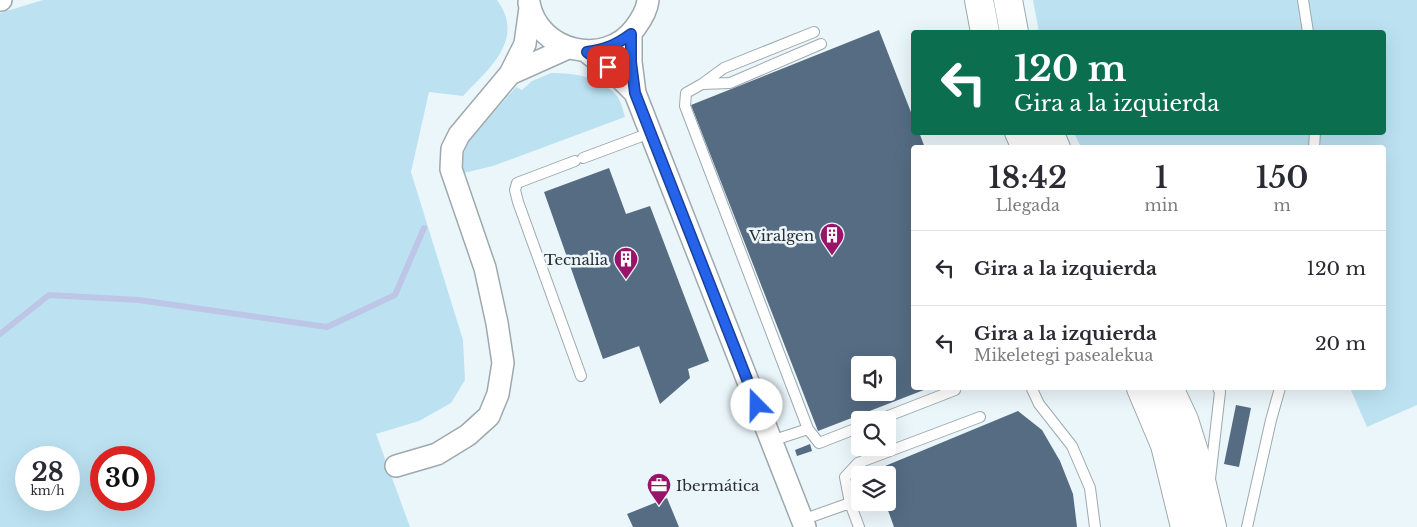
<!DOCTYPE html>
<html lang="es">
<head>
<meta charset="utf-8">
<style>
  :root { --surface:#fff; --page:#f2f2f3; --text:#2b2b33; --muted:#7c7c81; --line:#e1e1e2 }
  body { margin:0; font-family:"Libre Baskerville",serif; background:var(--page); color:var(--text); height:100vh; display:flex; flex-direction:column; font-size:19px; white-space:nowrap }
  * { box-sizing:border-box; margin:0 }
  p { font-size:16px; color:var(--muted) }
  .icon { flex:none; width:28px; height:28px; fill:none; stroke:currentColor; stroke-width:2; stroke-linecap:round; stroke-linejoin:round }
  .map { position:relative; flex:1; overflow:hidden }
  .panel { position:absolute; left:911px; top:145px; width:475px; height:245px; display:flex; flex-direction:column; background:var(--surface); border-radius:5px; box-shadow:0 5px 20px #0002 }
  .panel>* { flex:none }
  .guide { position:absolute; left:911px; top:30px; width:475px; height:105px; border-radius:5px; box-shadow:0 5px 20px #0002; background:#0b6e4f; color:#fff; overflow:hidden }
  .tools { position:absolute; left:851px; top:356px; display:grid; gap:10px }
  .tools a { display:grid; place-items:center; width:45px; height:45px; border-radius:5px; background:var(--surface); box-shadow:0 5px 20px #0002; font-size:25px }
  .speed { position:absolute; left:15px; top:446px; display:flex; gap:10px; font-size:25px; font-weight:700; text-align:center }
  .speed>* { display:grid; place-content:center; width:65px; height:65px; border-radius:50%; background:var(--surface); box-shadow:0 5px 20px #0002; line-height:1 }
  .speed small { font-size:12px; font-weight:400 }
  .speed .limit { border:8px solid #d22; background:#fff; color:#111 }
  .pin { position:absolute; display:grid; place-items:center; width:42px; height:42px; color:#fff; margin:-21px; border-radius:10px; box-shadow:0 2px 8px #0006 }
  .me { position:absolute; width:55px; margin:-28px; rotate:338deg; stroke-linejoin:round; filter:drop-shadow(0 0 4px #0008) }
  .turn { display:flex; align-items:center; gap:18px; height:105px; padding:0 20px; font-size:22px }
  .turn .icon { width:65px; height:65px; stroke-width:2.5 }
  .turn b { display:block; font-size:35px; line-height:42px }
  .eta { display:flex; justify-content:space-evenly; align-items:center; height:85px; text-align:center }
  .eta b { font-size:30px; font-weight:600; line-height:35px }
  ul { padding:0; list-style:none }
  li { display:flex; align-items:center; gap:15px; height:75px; padding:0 20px; border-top:1px solid var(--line) }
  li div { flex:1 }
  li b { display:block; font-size:19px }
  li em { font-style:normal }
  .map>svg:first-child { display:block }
  .green { fill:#bce2f2; fill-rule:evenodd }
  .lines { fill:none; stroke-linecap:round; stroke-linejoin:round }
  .stream { stroke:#bdc6e6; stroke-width:6 }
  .building { fill:#556c83; fill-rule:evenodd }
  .lane-casing { stroke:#9ea9ad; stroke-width:12 }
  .street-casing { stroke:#9ea9ad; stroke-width:24 }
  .secondary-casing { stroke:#9ea9ad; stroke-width:30 }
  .lane { stroke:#fff; stroke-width:10 }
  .street { stroke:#fff; stroke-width:21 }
  .secondary { stroke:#fff; stroke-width:28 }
  .route-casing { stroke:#184099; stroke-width:12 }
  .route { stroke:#2563eb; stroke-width:9 }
  .labels { text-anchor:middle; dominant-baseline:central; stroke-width:5; stroke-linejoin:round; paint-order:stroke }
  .poi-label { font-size:15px; fill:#292d2f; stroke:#ebf6fb; text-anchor:end }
</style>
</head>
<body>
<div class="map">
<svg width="1417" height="527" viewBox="0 0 1417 527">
  <rect width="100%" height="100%" fill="#ebf6fb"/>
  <path class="green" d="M43 0H497C526 39 489 69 463 96L429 92 411 172 463 340 465 380 451 403 419 421 376 434 410 527H0V13ZM26 458H69V500H26ZM101 458H144V500H101Z
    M1033 0H1417V405L1367 427 1350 388H1384V148L1081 147 1074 133 1384 132V32H1039Z
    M551 73C574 73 599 76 616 95 621 100 623 110 625 117L493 166 464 173 462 159 467 143 516 87 522 90 532 81Z"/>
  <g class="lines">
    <path class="stream" d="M0 334 49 295 139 300 327 327 395 295 424 228"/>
  </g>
  <path class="building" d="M879 30 914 120V132H919L925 148H914V388H929L818 431 691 105ZM860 365H888V392H860Z
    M609 168 626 214 650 206 709 361 688 369 690 378 660 404 639 346 603 359 544 192Z
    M1236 405 1251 408 1239 467 1224 464Z
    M1018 411 1042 430 1060 461 1073 494 1077 527H894L885 502H888V475H874L873 471Z
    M810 444 812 451 797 456 795 450Z
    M667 498 679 527H633L627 514Z"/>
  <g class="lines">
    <defs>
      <path id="lane" d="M1303 0 1308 32
        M702 84 730 83 821 44
        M1314 148 1315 132
        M583 158 650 133
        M575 161 517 183 515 190 518 202 581 376
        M1032 389 1039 404 1072 446 1090 488 1095 527
        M878 420 955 390
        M808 429 685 106 686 93 702 84 724 68 814 32
        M771 441 808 429 819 443 860 427
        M1210 479 1220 392 1218 388
        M802 520 850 503
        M859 527 850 503 845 477 858 463 980 417
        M1247 527 1271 420 1280 388"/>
      <path id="street" d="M0 0H1
        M529 3C538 52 605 68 635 28 641 20 647 10 648 0
        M631 34V62L635 93 805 527
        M587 52 620 78 635 93
        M510 74 568 48
        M396 466 437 454 468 435 489 416 498 394 503 363 497 323 485 268 451 169 452 149 459 135 510 74 525 44 530 8"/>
      <path id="secondary" d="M979 0 985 32
        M1008 0 1014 32
        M1019 132 1026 148
        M1049 132 1056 148
        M1141 388 1165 445 1185 527
        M1169 388 1184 420 1195 455 1212 527"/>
    </defs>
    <use href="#lane" class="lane-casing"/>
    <use href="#street" class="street-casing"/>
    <use href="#secondary" class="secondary-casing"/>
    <use href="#lane" class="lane"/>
    <use href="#street" class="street"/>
    <use href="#secondary" class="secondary"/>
  </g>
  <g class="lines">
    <defs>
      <path id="route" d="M608 67 587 52C606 49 616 45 631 34V62L635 93 757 405"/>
    </defs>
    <use href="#route" class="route-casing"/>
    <use href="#route" class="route"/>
  </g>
  <defs>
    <symbol id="building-pin" viewBox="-11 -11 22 30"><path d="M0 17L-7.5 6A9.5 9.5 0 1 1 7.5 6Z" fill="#991468" stroke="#ebf6fb"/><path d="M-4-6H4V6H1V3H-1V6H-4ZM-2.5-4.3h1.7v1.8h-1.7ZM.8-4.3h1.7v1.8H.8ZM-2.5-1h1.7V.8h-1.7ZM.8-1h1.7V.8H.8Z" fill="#fff"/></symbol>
    <symbol id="office-pin" viewBox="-11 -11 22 30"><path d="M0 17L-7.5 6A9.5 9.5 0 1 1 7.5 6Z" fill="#991468" stroke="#ebf6fb"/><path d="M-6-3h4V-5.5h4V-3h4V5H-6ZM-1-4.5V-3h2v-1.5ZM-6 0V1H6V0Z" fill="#fff"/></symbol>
  </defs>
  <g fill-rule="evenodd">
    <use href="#building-pin" x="818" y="221" width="28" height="38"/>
    <use href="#building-pin" x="612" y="245" width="28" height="38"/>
    <use href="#office-pin" x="645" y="471" width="28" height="38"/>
  </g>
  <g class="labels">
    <g class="poi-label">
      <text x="814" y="235">Viralgen</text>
      <text x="608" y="259">Tecnalia</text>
      <text x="676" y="485" text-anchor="start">Ibermática</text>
    </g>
  </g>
</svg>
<div class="tools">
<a><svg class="icon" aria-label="sound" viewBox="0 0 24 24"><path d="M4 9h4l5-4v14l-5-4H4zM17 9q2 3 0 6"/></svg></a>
<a><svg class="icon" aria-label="search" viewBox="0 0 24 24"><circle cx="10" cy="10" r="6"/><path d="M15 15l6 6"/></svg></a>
<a><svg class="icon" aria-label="layers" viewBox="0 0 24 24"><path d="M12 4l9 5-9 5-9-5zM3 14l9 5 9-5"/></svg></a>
</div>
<div class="speed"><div>28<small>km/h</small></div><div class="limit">30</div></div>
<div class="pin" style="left:608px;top:67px;background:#d93025"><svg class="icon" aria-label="arrive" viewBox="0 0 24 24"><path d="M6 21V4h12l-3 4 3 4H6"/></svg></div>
<svg class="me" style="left:757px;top:405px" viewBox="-20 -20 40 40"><circle r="19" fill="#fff"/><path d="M0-13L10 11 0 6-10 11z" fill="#2563eb"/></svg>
<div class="guide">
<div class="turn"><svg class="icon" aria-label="left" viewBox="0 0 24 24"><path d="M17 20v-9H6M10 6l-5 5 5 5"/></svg><div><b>120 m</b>Gira a la izquierda</div></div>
</div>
<section class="panel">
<div class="eta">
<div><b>18:42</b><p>Llegada</p></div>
<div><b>1</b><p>min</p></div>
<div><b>150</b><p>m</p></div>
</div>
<ul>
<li><svg class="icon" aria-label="left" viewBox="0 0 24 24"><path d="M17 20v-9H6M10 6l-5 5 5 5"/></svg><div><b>Gira a la izquierda</b></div><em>120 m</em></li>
<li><svg class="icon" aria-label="left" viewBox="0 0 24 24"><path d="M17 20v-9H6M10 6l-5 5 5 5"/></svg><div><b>Gira a la izquierda</b><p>Mikeletegi pasealekua</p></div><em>20 m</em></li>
</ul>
</section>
</div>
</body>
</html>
